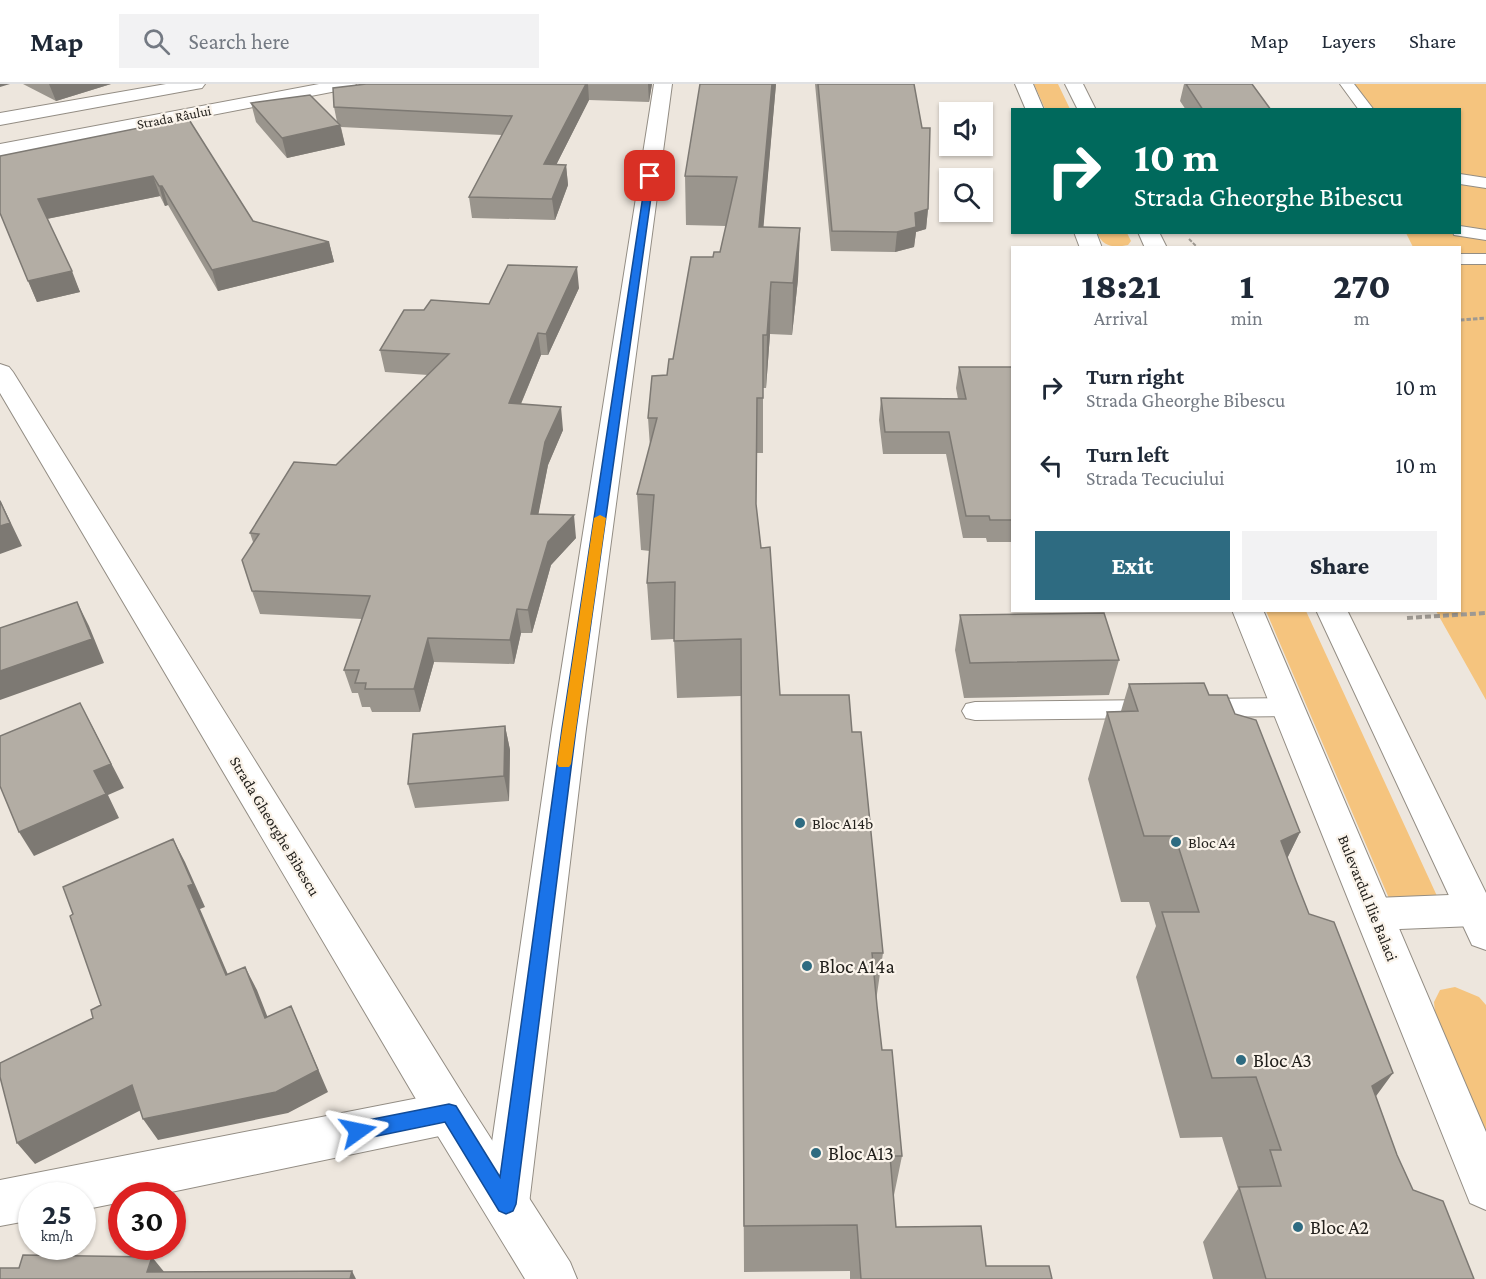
<!DOCTYPE html>
<html lang="en">
<head>
<meta charset="utf-8">
<style>
  :root { --surface:#fff; --page:#f2f2f3; --text:#1f2937; --muted:#747a83; --line:#e0e1e3; --accent:#2e6b81 }
  body { margin:0; font-family:"Crimson Pro",serif; background:var(--page); color:var(--text); height:100vh; display:flex; flex-direction:column; font-size:22px; white-space:nowrap }
  * { box-sizing:border-box; margin:0 }
  p { font-size:20px; color:var(--muted) }
  .icon { flex:none; width:33px; height:33px; fill:none; stroke:currentColor; stroke-width:2; stroke-linecap:round; stroke-linejoin:round }
  .map { position:relative; flex:1; overflow:hidden }
  .panel { position:absolute; left:1011px; top:162px; width:450px; height:366px; display:flex; flex-direction:column; background:var(--surface); border-radius:0px; box-shadow:0 2px 4px #0004 }
  .panel>* { flex:none }
  .hud { position:absolute; left:1011px; top:24px; width:450px; height:126px; border-radius:0px; box-shadow:0 2px 4px #0004; background:#00695c; color:#fff; overflow:hidden }
  .fabs { position:absolute; left:939px; top:18px; display:grid; gap:12px }
  .fabs a { display:grid; place-items:center; width:54px; height:54px; border-radius:0px; background:var(--surface); box-shadow:0 2px 4px #0004; font-size:30px }
  .speed { position:absolute; left:18px; top:1098px; display:flex; gap:12px; font-size:30px; font-weight:700; text-align:center }
  .speed>* { display:grid; place-content:center; width:78px; height:78px; border-radius:50%; background:var(--surface); box-shadow:0 2px 4px #0004; line-height:1 }
  .speed small { font-size:15px; font-weight:400 }
  .speed .limit { border:9px solid #d22; background:#fff; color:#111 }
  .pin { position:absolute; display:grid; place-items:center; width:51px; height:51px; color:#fff; margin:-26px; border-radius:12px; box-shadow:0 3px 9px #0006 }
  .me { position:absolute; width:66px; margin:-33px; rotate:78deg; stroke-linejoin:round; filter:drop-shadow(0 0 4px #0008) }
  .turn { display:flex; align-items:center; gap:21px; height:126px; padding:0 24px; font-size:27px }
  .turn .icon { width:78px; height:78px; stroke-width:2.5 }
  .turn b { display:block; font-size:42px; line-height:51px }
  .eta { display:flex; justify-content:space-evenly; align-items:center; height:102px; text-align:center }
  .eta b { font-size:36px; font-weight:800; line-height:42px }
  .cta { display:flex; gap:12px; margin-top:auto; padding:12px 24px }
  .cta a { flex:1; height:69px; border-radius:0px; background:var(--accent); color:#fff; font-size:24px; font-weight:800; line-height:69px; text-align:center }
  .cta a+a { background:var(--page); color:var(--text) }
  ul { padding:0; list-style:none }
  li { display:flex; align-items:center; gap:18px; height:78px; padding:0 24px }
  li div { flex:1 }
  li b { display:block; font-size:22px }
  li em { font-style:normal }
  header { display:flex; align-items:center; gap:36px; box-sizing:border-box; height:84px; padding:0 30px; background:var(--surface); border-bottom:2px solid var(--line) }
  header strong { font-size:28px }
  nav { display:flex; gap:33px; margin-inline-start:auto; font-size:21px }
  .search { width:420px; height:54px; background:var(--page); display:flex; align-items:center; gap:15px; box-sizing:border-box; padding:0 21px; border-radius:0px; color:var(--muted); font-size:22px }
  .map>svg:first-child { display:block }
  .green { fill:#f5c47e }
  .lines { fill:none; stroke-linecap:round; stroke-linejoin:round }
  .service-casing { stroke:#938d84; stroke-width:2 }
  .minor-casing { stroke:#938d84; stroke-width:2 }
  .tertiary-casing { stroke:#938d84; stroke-width:2 }
  .secondary-casing { stroke:#938d84; stroke-width:2 }
  .primary-casing { stroke:#938d84; stroke-width:2 }
  .path-far2 { stroke:#9e9992; stroke-width:2; stroke-dasharray:4 1.5; stroke-linecap:butt }
  .path-far1 { stroke:#9e9992; stroke-width:3; stroke-dasharray:4.5 2; stroke-linecap:butt }
  .path { stroke:#9e9992; stroke-width:4; stroke-dasharray:6 3; stroke-linecap:butt }
  .service { fill:#fff; fill-rule:evenodd }
  .minor { fill:#fff; fill-rule:evenodd }
  .tertiary { fill:#fff; fill-rule:evenodd }
  .secondary { fill:#fff; fill-rule:evenodd }
  .primary { fill:#fff; fill-rule:evenodd }
  .wall { fill:#9a958d }
  .shaded-wall { fill:#7d7973 }
  .building { fill:#b3ada4; stroke:#7d7973; stroke-width:1.5 }
  .route { fill:#1a73e8; stroke:#114b97; stroke-width:1.5 }
  .slow { fill:#f59e0b }
  .poi-dot { fill:#2e6b81; stroke:#faf3ea; stroke-width:2 }
  .labels { text-anchor:middle; dominant-baseline:central; stroke-width:4.5; stroke-linejoin:round; paint-order:stroke }
  .far-street-label { font-size:14px; fill:#23211d; stroke:#faf3ea }
  .poi-label { font-size:16px; fill:#23211d; stroke:#faf3ea; text-anchor:start }
  .street-label { font-size:16px; fill:#23211d; stroke:#faf3ea }
  .near-poi-label { font-size:20px; fill:#23211d; stroke:#faf3ea; text-anchor:start }
</style>
</head>
<body>
<header>
<strong>Map</strong>
<div class="search"><svg class="icon" aria-label="search" viewBox="0 0 24 24"><circle cx="10" cy="10" r="6"/><path d="M15 15l6 6"/></svg>Search here</div>
<nav><a>Map</a><a>Layers</a><a>Share</a></nav>
</header>
<div class="map">
<svg width="1486" height="1195" viewBox="0 0 1486 1195">
  <rect width="100%" height="100%" fill="#ede6dd"/>
  <path class="green" d="M1034 0H1058L1070 25H1045Z
    M1340 0H1486V616L1436 527 1460 526V164L1413 163 1406 149 1460 148V26L1360 25Z
    M1097 149H1127L1131 157 1128 161C1114 164 1103 163 1097 149Z
    M1266 527H1306L1437 812 1391 819Z
    M1455 903 1479 913 1486 921V1056L1436 940 1434 918 1440 906Z"/>
  <g class="lines">
    <defs>
      <path id="service" d="M1340 0H1354L1374 26H1359Z
        M1460 90 1486 94V104L1460 100Z
        M1460 142 1486 146V156L1454 151 1453 148H1460Z
        M1460 170H1486V180H1460Z
        M1289 614 1298 616 1302 623 1298 630 1289 632 1197 633 1188 631 1184 624 1188 617 1197 615Z
        M1155 616 1164 618 1168 625 1164 632 1155 634 975 636 966 634 962 627 966 620 975 618Z"/>
      <path id="minor" d="M654 0H672L586 645 529 1120 522 1136 506 1143 490 1136 483 1120 552 645Z
        M1474 810 1486 814V838L1474 842 1375 846 1361 842 1356 830 1361 818 1375 814Z
        M449 1008 465 1014 471 1029 465 1044 449 1050 152 1112H122V1118L82 1126V1112H32V1136L0 1142V1096Z"/>
      <path id="tertiary" d="M0 280 9 283 13 288 465 1014 570 1178 577 1195H525L433 1044 0 309Z"/>
      <path id="secondary" d="M1015 0H1033L1044 26H1026Z
        M1065 0H1083L1096 26H1078Z
        M1074 148H1096L1102 164H1080Z
        M1138 148H1159L1167 164H1145Z
        M1232 526H1263L1486 1048V1126L1470 1119Z
        M1316 526H1347L1486 809V866L1472 861Z"/>
      <path id="primary" d="M166 0H205L202 4 196 5 0 41V29Z
        M319 0H356L353 4 347 5 0 72V60Z"/>
    </defs>
    <use href="#service" class="service-casing"/>
    <use href="#minor" class="minor-casing"/>
    <use href="#tertiary" class="tertiary-casing"/>
    <use href="#secondary" class="secondary-casing"/>
    <use href="#primary" class="primary-casing"/>
    <path class="path-far2" d="M1189 155 1198 164"/>
    <path class="path-far1" d="M1460 236 1486 234"/>
    <path class="path" d="M1407 534 1486 529"/>
    <use href="#service" class="service"/>
    <use href="#minor" class="minor"/>
    <use href="#tertiary" class="tertiary"/>
    <use href="#secondary" class="secondary"/>
    <use href="#primary" class="primary"/>
  </g>
  <path class="wall" d="M23 0H111L56 17Z
    M366 0H652L649 18 589 16 556 81H566L568 101 555 136 472 134 469 113 502 51 341 43 345 61 287 74 256 38 251 19 337 38 334 23Z
    M776 0 763 143 800 144 798 195 792 251 770 250 766 304H763V369H756V420L761 464 780 611 852 648 883 869 876 917 882 966 902 1072 893 1116 896 1143 986 1182 1052 1195H850V1187L744 1188 741 612 677 614 674 555 651 556 647 499 650 467 641 466 637 410 650 363 648 334 667 291 713 173 720 168 726 142 686 141 685 92Z
    M815 0H914L928 125 926 145 916 148 914 163 895 168 831 167Z
    M1184 0H1252L1271 26H1186L1180 17Z
    M188 34 253 137 329 158 334 178 218 207 168 121 165 122 160 112 47 135 80 208 37 218 0 129Z
    M579 204 548 271H541L521 320 563 346 548 381 538 430 576 454 551 481 532 549H521L514 580 434 578 420 628H372L370 623H362L358 609H352L344 586 362 535 260 530 252 507 253 458 250 449 336 381 428 291 385 288 380 266 424 226 489 220Z
    M959 283H1012V458H987L986 454H963L946 370H883L879 336 881 314 958 315 956 304Z
    M960 531 1119 576 1109 611 964 614 955 566Z
    M1129 600 1209 611 1235 630 1300 748 1287 774 1397 1071 1413 1106 1474 1195H1213L1203 1158 1238 1105 1222 1053 1180 1054 1136 893 1156 842 1149 818H1121L1088 695 1107 628 1121 627Z
    M505 642 510 666 509 717 415 724 408 700Z"/>
  <path class="shaded-wall" d="M0 0H10L0 3Z
    M49 0H111L56 17Z
    M586 0H588L589 16 546 101 544 80Z
    M648 0H652L649 18Z
    M772 0H776L759 194V143Z
    M340 41 345 61 287 74 282 54Z
    M566 81 568 101 555 136 552 115Z
    M153 92 160 112 46 135 38 115Z
    M159 102H162L168 121 165 122Z
    M928 125 926 145 916 148 914 163 895 168 897 148 915 129Z
    M800 144 798 195 792 251 793 199Z
    M329 158 334 178 218 207 212 186Z
    M577 183 579 204 548 271 546 250Z
    M72 187 80 208 37 218 28 197Z
    M771 198 770 250 766 304 767 251Z
    M538 249 541 271 512 341 509 319Z
    M561 323 563 346 548 381 534 453 531 430 545 358Z
    M0 416 22 462 0 470Z
    M574 431 576 454 551 481 532 549 528 526 548 458Z
    M77 518 89 542 104 579 0 616V587Z
    M517 525 521 549 514 580 510 556Z
    M428 554 434 578 420 628 414 605Z
    M80 619 124 704 108 711 119 734 34 772 19 748 94 687Z
    M505 642 510 666 509 717 504 692Z
    M1300 748 1268 814 1281 757Z
    M173 755 185 778 205 823 200 825 238 914 226 891 188 802Z
    M245 883 257 906 277 957 265 934Z
    M291 922 328 1008 288 1029 158 1056 143 1035Z
    M1393 989 1349 1049 1372 1002Z
    M132 1001 147 1023 35 1080 17 1059Z
    M152 1173 170 1195 147 1188Z
    M352 1187 356 1195H350Z"/>
  <path class="building" d="M366 0H586L544 80 566 81 552 115 469 113 512 32 334 23 333 4Z
    M700 0H772L759 143 800 144 793 199 771 198 767 251H763V314H757L756 420 761 464 770 463 780 611H849L852 648H861L883 869H872L877 922 882 966H892L902 1072H890L896 1143 981 1142 986 1182H1049L1052 1195H861L857 1141 744 1142 741 555 674 557 675 498 647 499 654 411 637 410 657 334H648L652 292 667 291 669 275H673L691 173H713L714 168H720L737 93 685 92Z
    M818 0H914L922 44H930L928 125 915 129 916 143 897 148 832 147Z
    M1186 0H1252L1271 26H1203Z
    M310 11 340 41 282 54 251 19Z
    M188 34 253 137 329 158 212 186 162 102H159L153 92 38 115 72 187 28 197 0 129V72Z
    M508 181 577 183 546 250 538 249 509 319 561 323 545 358 531 430 574 431 548 458 528 526 517 525 510 556 428 554 414 605H365L366 599H355L359 586H344L370 512 252 507 242 476 259 450 250 449 294 378 336 381 449 270 380 266 404 226H424L431 216 489 220Z
    M959 283H1012V436H990L989 432H966L949 348H885L881 314 966 315Z
    M0 417 10 439 0 442Z
    M77 518 92 555 0 587V544Z
    M1104 529 1119 576 970 579 960 531Z
    M1204 599 1209 611H1227L1235 630 1256 636 1300 748 1281 757 1296 797 1309 830 1334 838 1393 989 1372 1002 1397 1071 1413 1106 1443 1117 1474 1195H1266L1239 1103 1281 1102 1270 1066H1281L1256 993 1212 994 1162 828H1199L1175 752H1144L1107 628 1138 627 1129 600Z
    M80 619 111 680 94 687 106 710 19 748 0 702V652Z
    M505 642 504 692 408 700 413 650Z
    M173 755 193 800 188 802 226 891 245 883 265 934 291 922 318 986 276 1008 143 1035 132 1001 17 1059 0 993V979L93 934 91 926 101 921 70 832 73 830 63 803Z
    M23 1171 152 1173 147 1188 352 1187 350 1195H0V1184H19Z"/>
  <path class="route" d="M650 90 654 92 576 645 516 1120 513 1127 506 1130 499 1127 445 1038 358 1056 352 1053 349 1047 352 1041 358 1038 449 1020 456 1022 500 1093 562 645 646 92Z"/>
  <path class="slow" d="M600 431 606 434 571 680 569 683H559L557 680 594 434Z"/>
  <g class="poi-dot">
    <circle cx="800" cy="739" r="6"/>
    <circle cx="1176" cy="758" r="6"/>
    <circle cx="807" cy="882" r="6"/>
    <circle cx="1241" cy="976" r="6"/>
    <circle cx="816" cy="1069" r="6"/>
    <circle cx="1298" cy="1143" r="6"/>
  </g>
  <g class="labels">
    <g class="far-street-label">
      <text transform="translate(174 33) rotate(-11)">Strada Râului</text>
    </g>
    <g class="poi-label">
      <text x="812" y="739">Bloc A14b</text>
      <text x="1188" y="758">Bloc A4</text>
    </g>
    <g class="street-label">
      <text transform="translate(275 742) rotate(59)">Strada Gheorghe Bibescu</text>
      <text transform="translate(1368 814) rotate(68)">Bulevardul Ilie Balaci</text>
    </g>
    <g class="near-poi-label">
      <text x="819" y="882">Bloc A14a</text>
      <text x="1253" y="976">Bloc A3</text>
      <text x="828" y="1069">Bloc A13</text>
      <text x="1310" y="1143">Bloc A2</text>
    </g>
  </g>
</svg>
<div class="fabs">
<a><svg class="icon" aria-label="sound" viewBox="0 0 24 24"><path d="M4 9h4l5-4v14l-5-4H4zM17 9q2 3 0 6"/></svg></a>
<a><svg class="icon" aria-label="search" viewBox="0 0 24 24"><circle cx="10" cy="10" r="6"/><path d="M15 15l6 6"/></svg></a>
</div>
<div class="speed"><div>25<small>km/h</small></div><div class="limit">30</div></div>
<div class="pin" style="left:650px;top:92px;background:#d93025"><svg class="icon" aria-label="arrive" viewBox="0 0 24 24"><path d="M6 21V4h12l-3 4 3 4H6"/></svg></div>
<svg class="me" style="left:358px;top:1047px" viewBox="-20 -20 40 40"><path d="M0-17L14 15 0 8-14 15z" fill="#1a73e8" stroke="#fff" stroke-width="4"/></svg>
<div class="hud">
<div class="turn"><svg class="icon" aria-label="right" viewBox="0 0 24 24"><path d="M7 20v-9h11M14 6l5 5-5 5"/></svg><div><b>10 m</b>Strada Gheorghe Bibescu</div></div>
</div>
<section class="panel">
<div class="eta">
<div><b>18:21</b><p>Arrival</p></div>
<div><b>1</b><p>min</p></div>
<div><b>270</b><p>m</p></div>
</div>
<ul>
<li><svg class="icon" aria-label="right" viewBox="0 0 24 24"><path d="M7 20v-9h11M14 6l5 5-5 5"/></svg><div><b>Turn right</b><p>Strada Gheorghe Bibescu</p></div><em>10 m</em></li>
<li><svg class="icon" aria-label="left" viewBox="0 0 24 24"><path d="M17 20v-9H6M10 6l-5 5 5 5"/></svg><div><b>Turn left</b><p>Strada Tecuciului</p></div><em>10 m</em></li>
</ul>
<div class="cta"><a>Exit</a><a>Share</a></div>
</section>
</div>
</body>
</html>
